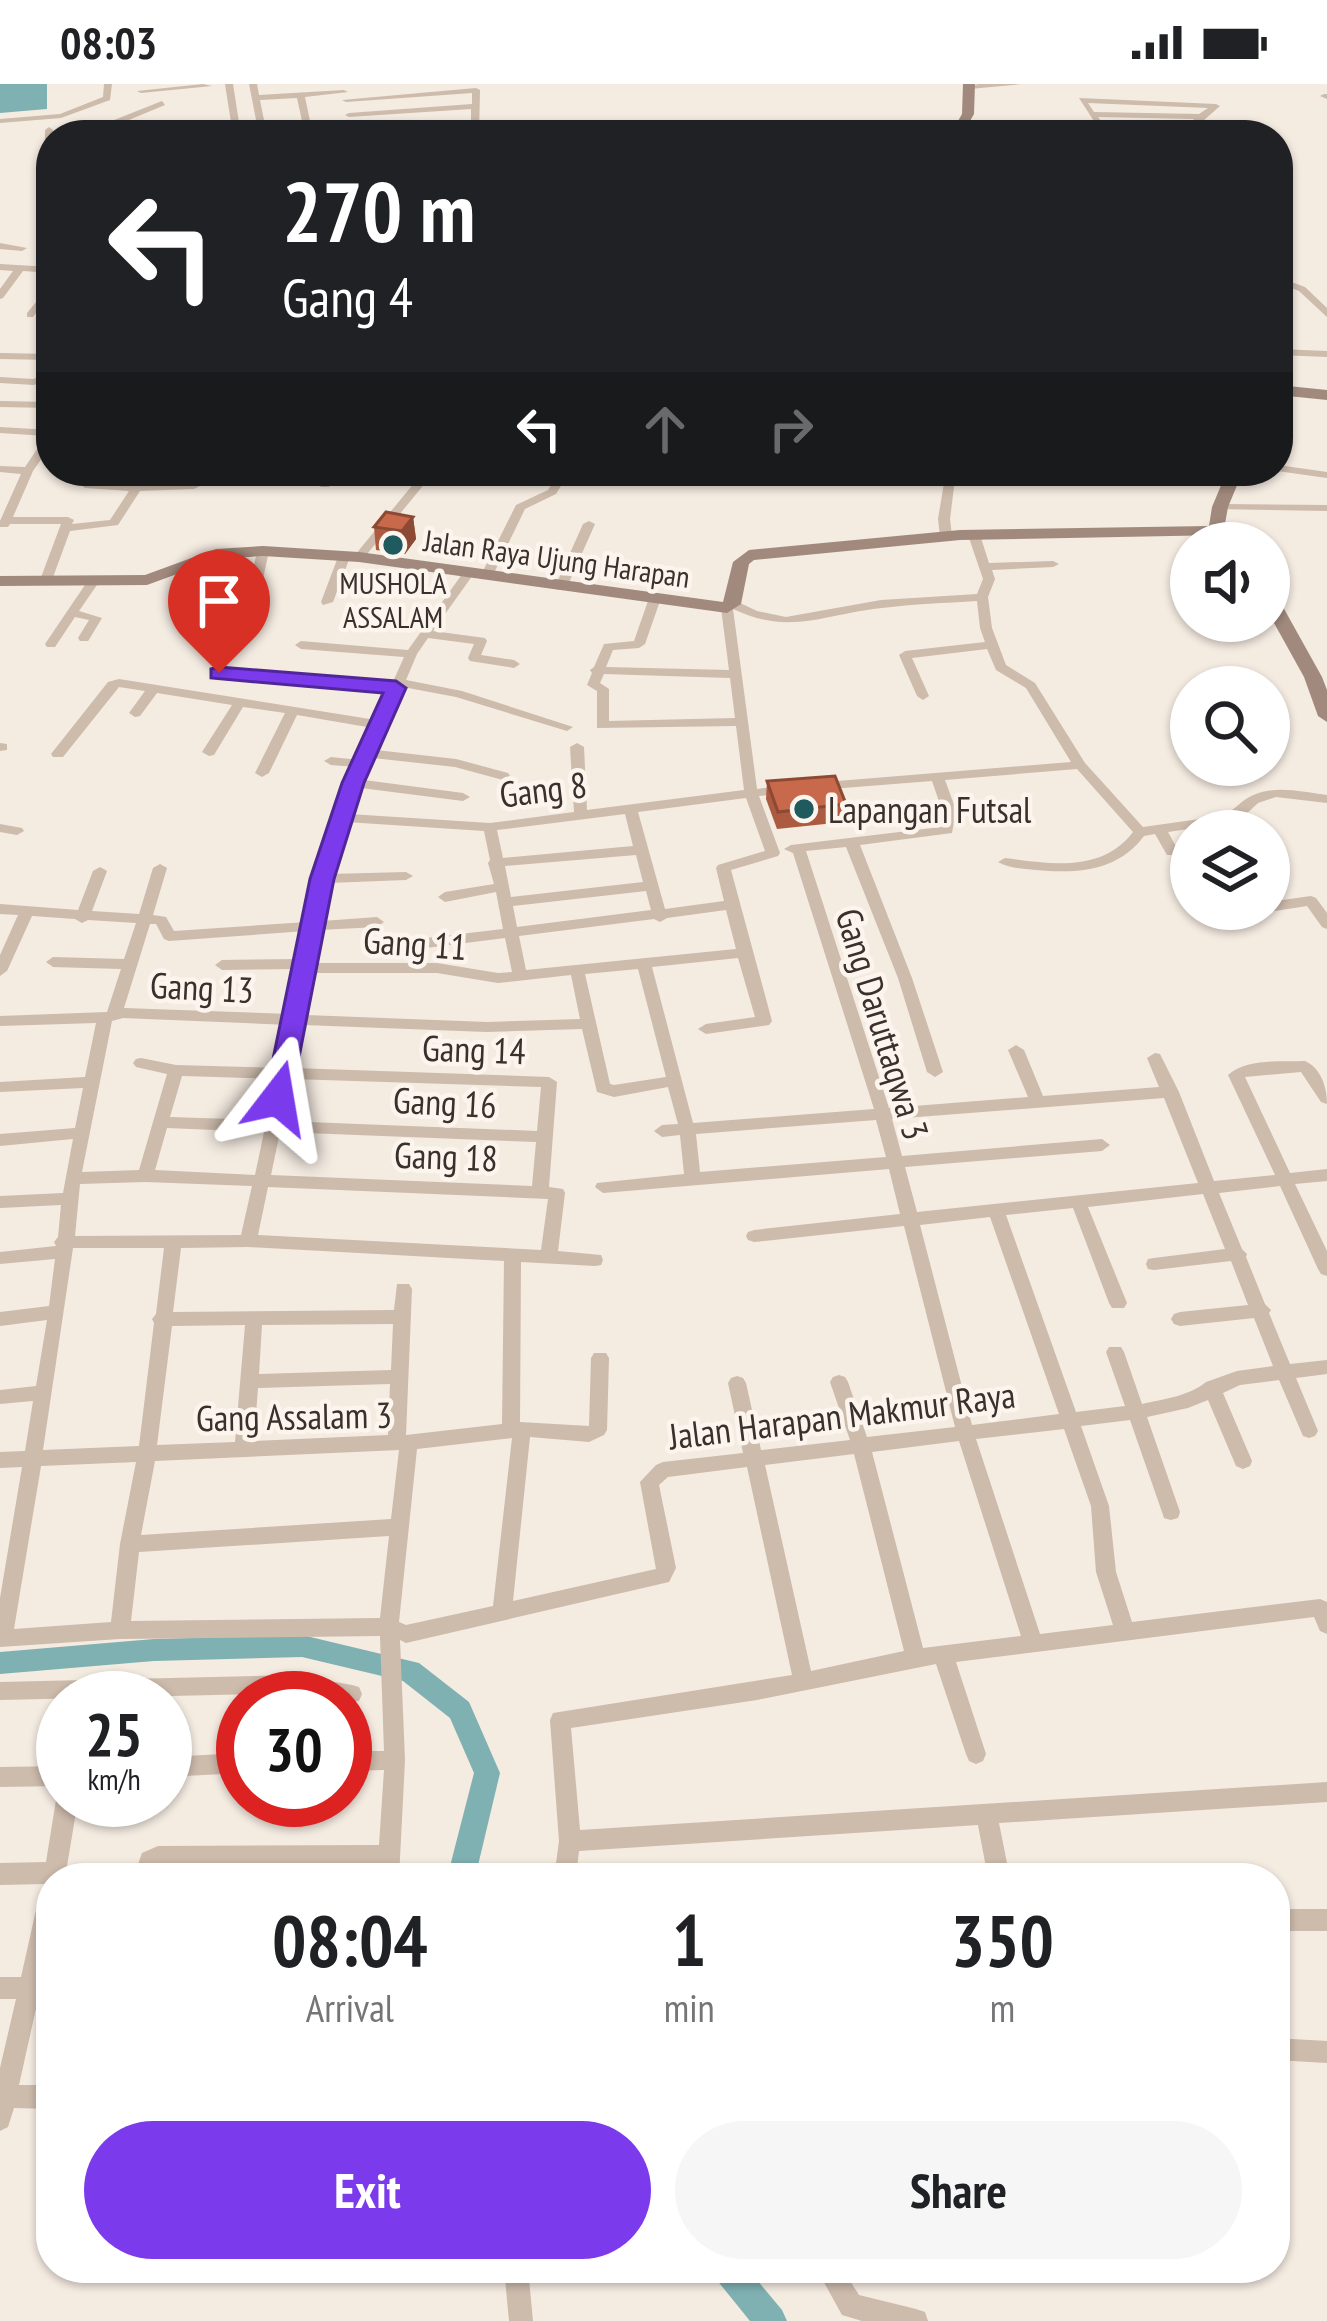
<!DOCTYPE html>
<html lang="en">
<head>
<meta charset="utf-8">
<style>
  :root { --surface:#fff; --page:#f6f6f6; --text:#202124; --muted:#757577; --accent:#7c3aed }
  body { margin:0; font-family:"PT Sans Narrow",sans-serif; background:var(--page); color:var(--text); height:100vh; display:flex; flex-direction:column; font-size:45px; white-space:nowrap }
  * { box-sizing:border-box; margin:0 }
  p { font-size:39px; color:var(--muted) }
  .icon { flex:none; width:66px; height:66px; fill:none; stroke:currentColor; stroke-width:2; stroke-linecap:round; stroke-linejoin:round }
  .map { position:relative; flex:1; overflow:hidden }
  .panel { position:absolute; left:36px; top:1779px; width:1254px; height:420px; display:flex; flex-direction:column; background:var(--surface); border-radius:48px; box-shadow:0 3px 9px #0004 }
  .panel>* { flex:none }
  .guide { position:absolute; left:36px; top:36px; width:1257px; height:366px; border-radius:48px; box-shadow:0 3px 9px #0004; background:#202124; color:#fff; overflow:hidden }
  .buttons { position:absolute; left:1170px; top:438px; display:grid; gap:24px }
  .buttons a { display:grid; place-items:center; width:120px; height:120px; border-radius:50%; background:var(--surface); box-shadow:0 3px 9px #0004; font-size:60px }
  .speed { position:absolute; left:36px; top:1587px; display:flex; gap:24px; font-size:60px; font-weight:700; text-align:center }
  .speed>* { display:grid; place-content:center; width:156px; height:156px; border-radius:50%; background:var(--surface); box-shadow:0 3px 9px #0004; line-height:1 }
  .speed small { font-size:30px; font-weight:400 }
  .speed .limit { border:18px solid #d22; background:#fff; color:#111 }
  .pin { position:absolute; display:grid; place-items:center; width:102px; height:102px; color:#fff; margin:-123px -51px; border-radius:50% 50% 50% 0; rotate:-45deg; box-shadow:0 0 12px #0007 }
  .pin .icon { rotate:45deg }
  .me { position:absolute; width:132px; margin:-66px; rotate:14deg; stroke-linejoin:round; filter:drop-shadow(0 0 9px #0008) }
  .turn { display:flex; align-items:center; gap:42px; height:252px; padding:0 48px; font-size:54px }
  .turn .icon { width:156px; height:156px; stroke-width:2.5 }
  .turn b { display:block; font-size:84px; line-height:102px }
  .lanes { display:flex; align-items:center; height:114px; padding:0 48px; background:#0003; justify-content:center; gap:60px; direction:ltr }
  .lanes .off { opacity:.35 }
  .eta { display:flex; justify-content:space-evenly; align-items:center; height:204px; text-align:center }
  .eta b { font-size:72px; font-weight:700; line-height:84px }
  .cta { display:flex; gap:24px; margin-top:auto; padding:24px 48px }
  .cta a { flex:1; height:138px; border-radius:72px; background:var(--accent); color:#fff; font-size:48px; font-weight:700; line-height:138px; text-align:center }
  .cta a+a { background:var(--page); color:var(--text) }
  .status { display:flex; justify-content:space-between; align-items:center; height:84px; padding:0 60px; background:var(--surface); direction:ltr }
  .status svg { height:33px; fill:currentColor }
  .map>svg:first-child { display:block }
  .water { fill:#7fb0b2 }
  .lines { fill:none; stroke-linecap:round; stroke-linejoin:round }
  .canal { fill:#7fb0b2; fill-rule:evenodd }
  .street { fill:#cdbbac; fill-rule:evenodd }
  .secondary { fill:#a18a7d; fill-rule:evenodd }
  .wall { fill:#ac5a40 }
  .shaded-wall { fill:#8c4a34 }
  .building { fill:#c8694b; stroke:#8c4a34; stroke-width:3 }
  .route { fill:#7c3aed; stroke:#51269a; stroke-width:3 }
  .poi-dot { fill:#1f5a5e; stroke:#fbf5ee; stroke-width:4.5 }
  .labels { text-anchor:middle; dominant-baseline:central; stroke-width:9; stroke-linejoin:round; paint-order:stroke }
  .far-street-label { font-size:30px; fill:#3b302b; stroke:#fbf5ee }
  .far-poi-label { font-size:30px; fill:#3b302b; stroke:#fbf5ee }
  .street-label { font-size:36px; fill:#3b302b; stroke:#fbf5ee }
  .poi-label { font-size:36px; fill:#3b302b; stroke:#fbf5ee; text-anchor:start }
</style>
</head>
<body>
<div class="status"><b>08:03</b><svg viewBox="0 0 49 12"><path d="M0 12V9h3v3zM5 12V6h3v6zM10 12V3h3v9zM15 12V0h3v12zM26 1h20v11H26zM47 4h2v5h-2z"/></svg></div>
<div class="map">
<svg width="1327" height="2237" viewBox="0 0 1327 2237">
  <rect width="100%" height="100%" fill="#f4ebe1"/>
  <path class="water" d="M0 0H47V25L0 29Z"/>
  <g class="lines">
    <path class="canal" d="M302 1551 419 1579 469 1618 500 1689 475 1794H447L474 1689 450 1634 403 1597 302 1573 154 1577 0 1590V1568L154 1555Z
      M711 2184H747L782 2226 787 2237H750L716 2195Z"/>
    <path class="street" d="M104 0H112L110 16 61 34 0 39V35L60 30 103 13Z
      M203 0 212 2 141 9 137 7Z
      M225 0H233L241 51H233Z
      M249 0H257L259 11 344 6 348 8 305 13 313 51H305L297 14 260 16 267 51H259Z
      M979 0H1022L970 5 966 3Z
      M476 4 480 6 479 51H471V41L349 51H314L318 48 471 36V25L349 33 345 31 349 29 472 20V9L346 18 342 16Z
      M1324 10H1327V15L1320 12Z
      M1079 14 1216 20 1220 22 1187 51H1095L1101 48ZM1088 19 1208 24 1199 30 1094 28ZM1098 33 1194 35 1182 46 1109 48Z
      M162 17 165 21 107 45 211 39 215 41 211 43 69 51 99 46V42Z
      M827 37H830L843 51H834L823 39Z
      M1071 41H1077L1078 51H1070Z
      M49 43 53 46V51H51L49 174 44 171 45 46Z
      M725 45 728 46 731 51H723L721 48Z
      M0 159 27 164 22 167 0 165Z
      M0 180 51 183V189L23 187 3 214 0 215V205L13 187 0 186Z
      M1278 193 1305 203 1327 224V233L1299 207 1278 199Z
      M51 200V210L33 233H27V229Z
      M1279 265 1327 267V273L1279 271Z
      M0 269 51 270V276L0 275Z
      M51 289V295L34 301 0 299V293L33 295Z
      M0 317 51 318V324L0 323Z
      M0 343 51 346V361L33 387 13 433H68L74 436 72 440 110 436 129 407 85 404 79 399 86 387H96L92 399H194L200 402 194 405 140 407 118 441 70 447 52 496 42 498 40 496 61 440H10L8 443H0V437L21 390 0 388V382L25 383 46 352 0 349Z
      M1278 381 1327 388V394L1277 387Z
      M328 387H338L329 403H321L319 401Z
      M424 387H435L363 475H355V471Z
      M560 387H570L556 410 525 425 493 491 483 493 481 491 516 421 548 406Z
      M946 387H956L950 435 952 452 946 455 940 452 938 435Z
      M1220 420 1327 421V427L1216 425V421Z
      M589 437 595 440 567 503 557 506 555 503 583 440Z
      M974 448 980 451 989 479 1053 477 1059 480 1053 483 992 486 995 495 988 513 992 544 1006 581 1035 599 1085 679 1143 743 1221 732C1232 728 1236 722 1246 715 1270 699 1301 708 1327 711V719L1276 713 1258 719 1242 734 1228 739 1168 748 1179 768 1177 771H1167L1155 750 1144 752C1118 787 1078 790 1036 786 1023 785 1009 784 998 778L1005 774C1050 780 1102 789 1133 748L1077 685 945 696 956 726 952 749 860 761 912 894 943 988 935 993 927 988 898 894 846 763 806 767 889 1024 1028 1013 1008 966 1016 961 1024 966 1043 1012 1159 1003 1147 974 1155 969 1160 970 1179 1008 1214 1097 1275 1091 1228 991C1247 974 1280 978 1305 977 1321 984 1327 1003 1327 1020L1321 1018 1301 988 1245 993 1290 1089 1327 1085V1097L1295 1100 1327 1167V1192L1321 1190 1318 1185 1280 1102 1219 1109 1242 1165 1247 1170 1246 1173 1265 1220 1271 1226 1269 1229 1290 1280 1327 1276V1290L1296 1294 1318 1347 1315 1352 1309 1354 1303 1352 1279 1296 1240 1301 1223 1309 1252 1377 1250 1382 1243 1385 1236 1382 1208 1316 1188 1324 1147 1333 1180 1428 1178 1434 1171 1436 1164 1434 1162 1428 1130 1336 1081 1342 1109 1422 1116 1488 1132 1538 1320 1515 1327 1518V1550L1320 1547 1314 1533 956 1578 986 1670 983 1677 976 1680 969 1677 966 1670 936 1580 757 1616 571 1644 580 1746 1327 1698V1718L999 1739 1010 1794H988L978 1741 579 1767 576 1794H554L559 1757 550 1636 553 1629 792 1591 747 1383 668 1393 659 1401 676 1484 669 1498 406 1559 400 1556 405 1676 399 1794H377L378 1781 160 1782 155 1794H133L142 1769 158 1762 379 1761 384 1686 345 1687V1667H384L380 1552 120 1555 0 1563V1514L22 1383 0 1384V1368L25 1367 33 1317 0 1320V1306L36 1302 47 1236 0 1242V1228L49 1222 55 1175 0 1180V1168L56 1162 54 1158 58 1153 61 1121 0 1124V1112L63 1109 73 1055 0 1062V1050L75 1044 83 1004 0 1008V998L85 993 96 939 0 942V932L107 928 121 885 53 883 46 878 53 873 124 875 136 839 88 836 82 839 75 835 32 832 7 887 0 892V871L18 831 0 830V820L78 826 93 787 100 783 107 787 92 827 139 830 153 784 160 780 167 784 153 831 166 833 174 847 307 838C316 790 329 746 348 702L346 699 356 683 331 681 324 677 331 673 359 676V669L364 666 373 644 297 631 269 689 262 693 255 689 285 629 243 623 214 671 209 672 202 668 232 621 157 609 140 632 135 633 129 629 145 607 119 603 63 673H53L51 670 108 598 119 595 376 636 389 607 219 593 213 589 219 585 392 600 404 573 301 565 295 561 301 557 408 566 465 486 469 484 475 488 433 547 485 554 487 557 481 571 514 576 520 580 514 584 470 577 468 574 474 560 428 554 417 570 406 596 462 607 573 643 567 647 456 613 403 603 376 666 456 675 508 689 510 692 503 696 455 683 373 674 364 696 463 709 470 713 463 717 361 704 349 730 490 739 574 728 570 663 577 659 584 663 587 726 744 706 736 642 597 644V607L587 601 592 589 590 586 594 583 604 560 634 557 648 517 654 513 660 517 645 560 639 564 613 566 606 583 729 586 721 524 728 517H736L757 527 786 533 881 516 977 510 983 495 968 451ZM977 517 980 544 985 558 905 567 899 571 917 612 923 616 929 612 912 574 987 565 996 586 1026 604 1071 678 813 699V705L818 706 932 697 942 726 941 743 791 761 784 765 793 769 874 1025 693 1039 652 883 738 874 755 933 706 940 698 945 706 950 769 941 772 937 731 786 778 772 780 769 759 712 786 709 793 705 786 701 757 705 733 525C790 552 824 530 882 524 913 520 945 519 977 517ZM604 590 730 594 735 634 609 637V605L600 599ZM746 714 765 767 718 781 716 784 724 817 665 825 638 728ZM625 730 633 762 503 774 497 746ZM346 738 484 747 490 776 488 779 494 800 445 808 438 813 445 818 496 808 503 845 418 855 411 860 418 865 505 854 512 888 498 889 437 879H315L320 846 377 843 384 838 377 833 322 837 328 799 406 796 413 792 406 788 330 790ZM636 771 643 798 511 813 505 782ZM646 807 651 826 517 843 513 822ZM726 826 736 865 526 886 519 852 654 835 660 838 667 834ZM150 840H156L164 855 169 857 306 847 301 875 222 876 215 881 222 886 298 885 291 930 124 924ZM638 885 666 993 614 1001 610 1000 585 890ZM313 889H437L498 899 571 891 580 935 487 938 306 931ZM123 934 289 941 279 984 176 981 141 974 136 975 133 979 136 983 167 990 139 1086 82 1088 112 937ZM304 941 487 948 582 945 597 1008 614 1013 668 1003 678 1040 662 1041 654 1047 662 1053 680 1051 684 1090 597 1099 595 1103 603 1109 889 1085 900 1130 754 1146 748 1148 746 1152 748 1156 754 1158 904 1142 955 1343 867 1353 848 1298 845 1293 839 1291 833 1293 830 1298 850 1356 761 1366 746 1299 743 1294 737 1292 731 1294 728 1299 743 1369 663 1378 656 1381 640 1398 656 1485 513 1517 530 1353 589 1358 604 1351 607 1346 609 1274 606 1269H594L591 1274 589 1342 520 1338 521 1178 595 1182 601 1181 603 1176 601 1171 558 1167 565 1109 563 1105 549 1103 557 998 549 993 294 984ZM182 992 276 995 267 1036 170 1033ZM292 995 541 1003 537 1047 283 1037ZM1164 1014 1198 1099 917 1128 905 1083 1102 1067 1110 1061 1102 1055 902 1072 892 1035ZM876 1036 886 1073 700 1088 696 1050ZM167 1044 264 1048 255 1091 155 1086ZM280 1048 536 1058 532 1102 271 1091ZM145 1098 252 1102 241 1151 75 1152 80 1100ZM268 1103 548 1115 541 1166 258 1151ZM1203 1110 1225 1165 1154 1174 1148 1175 1146 1180 1148 1185 1154 1186 1231 1177 1248 1221 1180 1228 1174 1230 1171 1235 1174 1240 1180 1242 1254 1234 1273 1282 1237 1287 1206 1298C1189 1312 1164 1315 1142 1320L1124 1268 1121 1263H1109L1106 1268 1125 1322 1076 1328 1006 1131 1073 1124 1109 1219 1112 1224H1124L1127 1219 1088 1123ZM990 1133 1059 1330 972 1341 920 1141ZM248 1163 504 1177 502 1340 406 1351 412 1205 409 1200H397L394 1226 173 1228 181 1164ZM73 1164H164L156 1230 152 1235 154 1239 139 1362 43 1366ZM393 1240 391 1286 259 1290 262 1241ZM245 1241 235 1358 157 1361 172 1242ZM390 1300 388 1351 254 1357 258 1304ZM1064 1345 1091 1422 1096 1488 1113 1541 1040 1550 976 1355ZM512 1354 493 1522 406 1541 399 1538 417 1365ZM959 1357 1021 1552 923 1564 872 1368ZM399 1366 391 1435 141 1451 155 1377ZM854 1370 904 1567 811 1587 765 1381ZM136 1378 120 1460 111 1538 14 1545 41 1382ZM389 1452 380 1534 131 1537 139 1468Z
      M263 464 269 467 253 541 247 545 241 541 257 467Z
      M344 470 350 473 333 518 323 521 321 518 338 473Z
      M93 494 99 498 79 527 102 534 90 554 88 557H80L78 554 89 536 75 533 55 563H47L45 560 89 495Z
      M1206 537H1218L1221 544 1219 547H1211Z
      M0 659 7 660V666L0 667Z
      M0 740 22 744 24 747 17 751 0 748Z
      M1311 812 1316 814 1327 829V845L1322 843 1307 822 1269 828 1263 825H1269V818Z
      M296 1591 352 1601 359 1603 362 1610 359 1617 345 1618V1614H323L296 1609 0 1616V1598Z
      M243 1669V1689L165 1693V1673Z
      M63 1682V1702L0 1703V1683Z
      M63 1708V1716H78L65 1794H51V1857L19 2001H51V2025L14 2024 8 2043 0 2047V1984L16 1915H0V1893H21L40 1808 46 1800 0 1801V1779L46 1778 56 1716Z
      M1275 1825H1327V1847H1275Z
      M1275 1954 1327 1957V1979L1275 1976Z
      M51 2130V2155L42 2152 39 2143 42 2133Z
      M504 2184H528L533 2237H509Z
      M816 2184H842L859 2211 916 2225 925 2228 928 2237H862L842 2231Z"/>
    <path class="secondary" d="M963 0H975L974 30 962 51H950L962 30Z
      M1278 264 1285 268 1283 272 1278 273Z
      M1278 301 1327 306V316L1278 311Z
      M1227 387H1243L1228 423 1223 451 960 456 754 476 749 480 741 520 727 529 359 478 263 472 218 475 147 501 0 502V492L145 491 216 465 263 462 359 468 723 518 733 478 749 466 960 446 1209 442 1212 423Z
      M1269 509 1278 514 1322 593 1327 606V638L1318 632 1304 593 1269 530Z"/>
  </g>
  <path class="wall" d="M413 433 416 455 405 470 376 466 374 443Z
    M767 697 846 720 844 738 777 745 766 715Z"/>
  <path class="shaded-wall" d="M413 433 416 455 405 470 402 447Z"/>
  <path class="building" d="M386 428 413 433 402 447 374 443Z
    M835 692 846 720 778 728 767 697Z"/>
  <path class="route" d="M219 583 396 597 406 604 364 699 334 795 291 1014 278 1023 265 1014 310 795 342 699 383 609 211 594V585Z"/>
  <g class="poi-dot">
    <circle cx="393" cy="461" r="12"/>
    <circle cx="804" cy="725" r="12"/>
  </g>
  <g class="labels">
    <g class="far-street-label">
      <text transform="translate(557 474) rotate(8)">Jalan Raya Ujung Harapan</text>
    </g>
    <g class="far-poi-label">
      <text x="393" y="498">MUSHOLA<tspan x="393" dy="34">ASSALAM</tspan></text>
    </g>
    <g class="street-label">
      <text transform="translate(543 705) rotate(-7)">Gang 8</text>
      <text transform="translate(415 859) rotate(4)">Gang 11</text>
      <text transform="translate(202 903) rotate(3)">Gang 13</text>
      <text transform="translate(883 940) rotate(73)">Gang Daruttaqwa 3</text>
      <text transform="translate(474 965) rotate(2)">Gang 14</text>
      <text transform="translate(445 1018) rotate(3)">Gang 16</text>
      <text transform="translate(446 1072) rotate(2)">Gang 18</text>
      <text transform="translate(842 1331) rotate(-7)">Jalan Harapan Makmur Raya</text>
      <text transform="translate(294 1332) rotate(-1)">Gang Assalam 3</text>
    </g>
    <g class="poi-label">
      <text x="828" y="725">Lapangan Futsal</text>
    </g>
  </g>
</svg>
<div class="buttons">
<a><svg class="icon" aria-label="sound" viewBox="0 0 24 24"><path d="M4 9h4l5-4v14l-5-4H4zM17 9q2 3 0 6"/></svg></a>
<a><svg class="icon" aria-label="search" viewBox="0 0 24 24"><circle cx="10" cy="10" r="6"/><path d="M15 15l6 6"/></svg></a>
<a><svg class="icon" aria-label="layers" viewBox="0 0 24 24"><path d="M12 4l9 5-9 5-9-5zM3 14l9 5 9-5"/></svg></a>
</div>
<div class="speed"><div>25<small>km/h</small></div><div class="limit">30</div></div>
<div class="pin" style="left:219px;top:589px;background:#d93025"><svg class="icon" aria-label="arrive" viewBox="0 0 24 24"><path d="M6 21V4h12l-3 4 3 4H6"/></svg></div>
<svg class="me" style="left:278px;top:1014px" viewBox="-20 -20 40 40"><path d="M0-17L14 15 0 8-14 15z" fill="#7c3aed" stroke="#fff" stroke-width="4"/></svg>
<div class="guide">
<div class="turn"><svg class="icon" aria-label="left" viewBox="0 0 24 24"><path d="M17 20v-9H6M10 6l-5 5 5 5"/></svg><div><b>270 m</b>Gang 4</div></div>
<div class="lanes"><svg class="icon" aria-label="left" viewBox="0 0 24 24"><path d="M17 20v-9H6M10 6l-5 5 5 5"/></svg><svg class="icon off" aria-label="ahead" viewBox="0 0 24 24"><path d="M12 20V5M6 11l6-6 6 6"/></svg><svg class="icon off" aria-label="right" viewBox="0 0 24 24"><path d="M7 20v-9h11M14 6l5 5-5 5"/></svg></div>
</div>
<section class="panel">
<div class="eta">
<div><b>08:04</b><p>Arrival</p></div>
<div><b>1</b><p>min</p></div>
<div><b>350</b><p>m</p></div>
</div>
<div class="cta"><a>Exit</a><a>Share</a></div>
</section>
</div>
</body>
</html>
